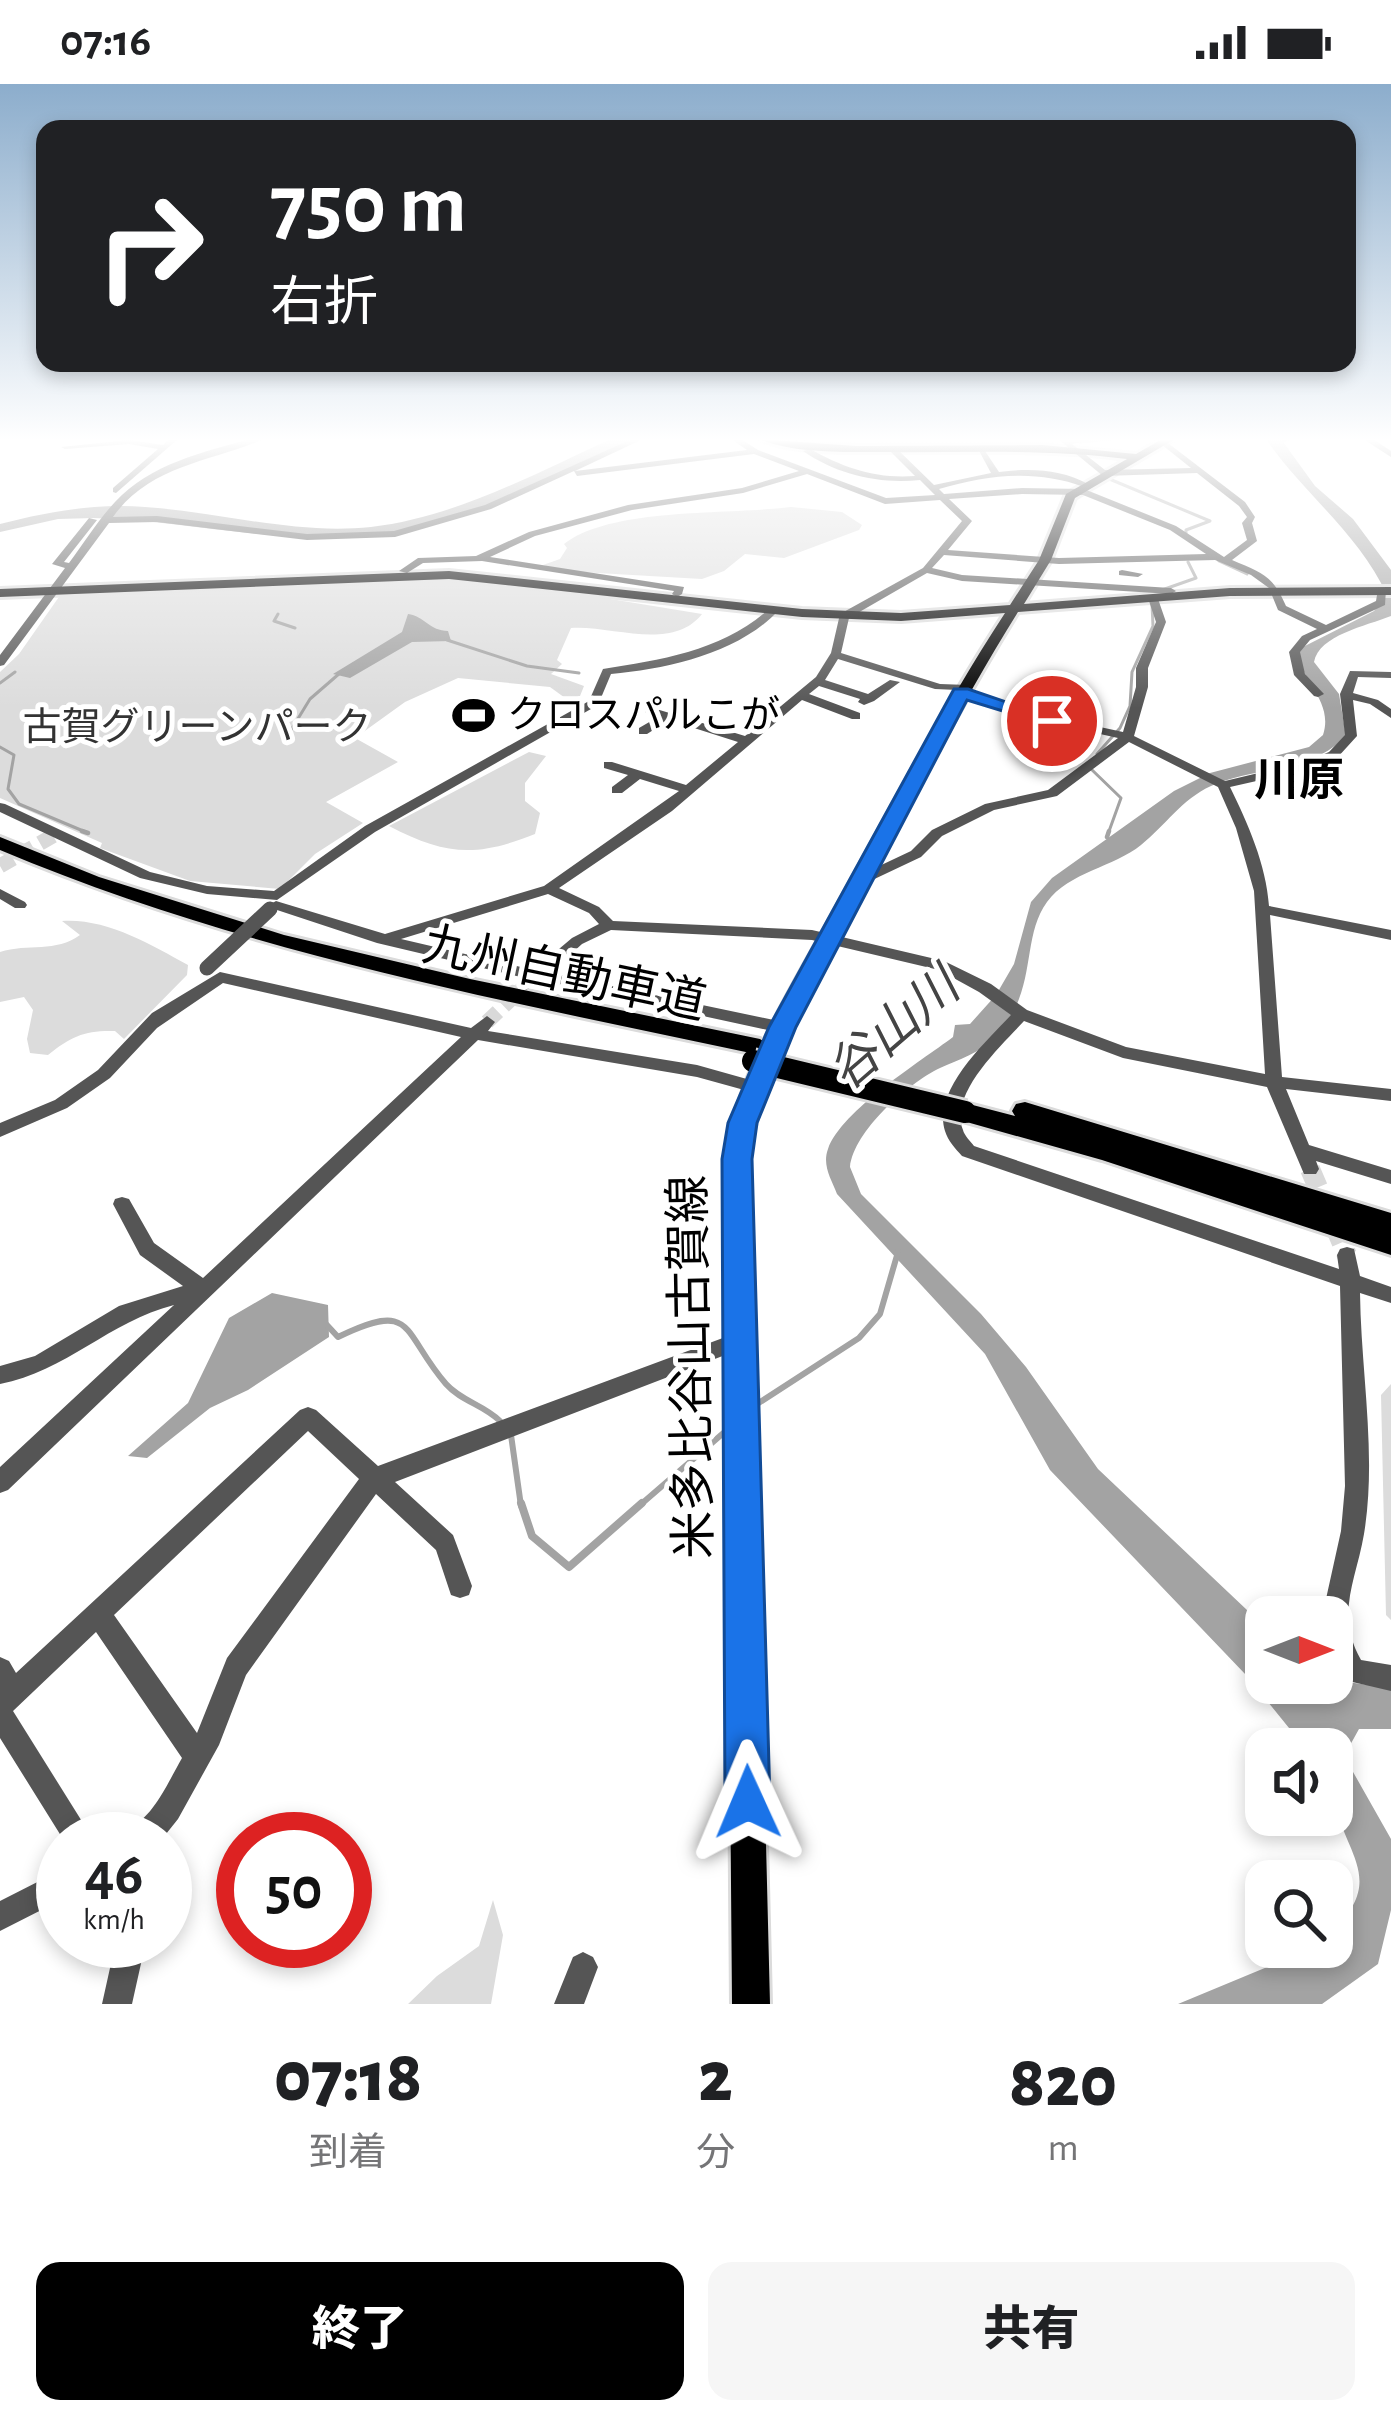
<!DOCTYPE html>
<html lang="ja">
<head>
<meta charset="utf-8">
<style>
  :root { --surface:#fff; --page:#f6f6f6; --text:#202124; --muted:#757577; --accent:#000 }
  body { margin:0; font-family:"Alegreya Sans","Noto Sans JP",sans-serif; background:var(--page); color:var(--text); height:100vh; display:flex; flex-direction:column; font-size:45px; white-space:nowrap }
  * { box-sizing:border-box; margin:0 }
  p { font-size:39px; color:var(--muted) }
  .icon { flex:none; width:66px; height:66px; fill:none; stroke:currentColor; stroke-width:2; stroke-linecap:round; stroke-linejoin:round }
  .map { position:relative; height:1920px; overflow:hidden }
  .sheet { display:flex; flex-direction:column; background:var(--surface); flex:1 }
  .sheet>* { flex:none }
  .banner { position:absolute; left:36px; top:36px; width:1320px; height:252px; border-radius:24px; box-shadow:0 6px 18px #0003; background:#202124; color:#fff; overflow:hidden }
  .needle { width:78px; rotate:90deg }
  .tools { position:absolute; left:1245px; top:1512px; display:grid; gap:24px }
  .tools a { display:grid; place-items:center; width:108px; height:108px; border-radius:24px; background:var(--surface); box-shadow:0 6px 18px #0003; font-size:60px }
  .speed { position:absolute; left:36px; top:1728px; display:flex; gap:24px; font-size:60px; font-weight:700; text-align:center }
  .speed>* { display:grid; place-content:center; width:156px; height:156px; border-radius:50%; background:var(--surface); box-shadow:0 6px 18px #0003; line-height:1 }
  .speed small { font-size:30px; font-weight:400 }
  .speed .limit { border:18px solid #d22; background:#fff; color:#111 }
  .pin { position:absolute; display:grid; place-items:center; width:102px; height:102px; color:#fff; margin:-51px; border:6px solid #fff; border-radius:50%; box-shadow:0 3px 12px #0007 }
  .me { position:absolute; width:132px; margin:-66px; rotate:359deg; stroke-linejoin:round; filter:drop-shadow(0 0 9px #0008) }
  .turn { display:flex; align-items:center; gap:42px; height:252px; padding:0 36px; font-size:54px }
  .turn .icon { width:156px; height:156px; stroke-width:2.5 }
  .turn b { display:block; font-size:84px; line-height:102px }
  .eta { display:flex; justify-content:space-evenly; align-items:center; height:204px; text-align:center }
  .eta b { font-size:72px; font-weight:800; line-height:84px }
  .action { display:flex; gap:24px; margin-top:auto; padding:24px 36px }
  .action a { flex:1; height:138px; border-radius:24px; background:var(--accent); color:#fff; font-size:48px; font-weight:800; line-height:138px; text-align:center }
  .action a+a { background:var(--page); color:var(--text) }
  .status { display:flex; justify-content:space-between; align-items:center; height:84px; padding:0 60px; background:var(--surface); direction:ltr }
  .status svg { height:33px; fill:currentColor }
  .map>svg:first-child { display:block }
  .green { fill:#dcdcdc }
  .water { fill:#a3a3a3 }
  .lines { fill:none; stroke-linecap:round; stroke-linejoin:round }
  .stream-far3 { stroke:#a3a3a3; stroke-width:3 }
  .stream-far2 { stroke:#a3a3a3; stroke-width:4.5 }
  .stream-far1 { stroke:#a3a3a3; stroke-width:6 }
  .stream { stroke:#a3a3a3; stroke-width:8 }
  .minor-tunnel-far1 { stroke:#d9d9d9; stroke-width:15; stroke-dasharray:15 8; stroke-linecap:butt }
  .minor-tunnel { stroke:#d9d9d9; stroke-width:20; stroke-dasharray:20 10; stroke-linecap:butt }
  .major-casing { stroke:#dbdbdb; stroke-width:6 }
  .highway-casing { stroke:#dbdbdb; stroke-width:6 }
  .minor { fill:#555; fill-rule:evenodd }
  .major { fill:#000; fill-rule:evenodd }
  .highway { fill:#000; fill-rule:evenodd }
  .highway-bridge-casing { stroke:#dbdbdb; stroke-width:28; stroke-linecap:butt }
  .minor-bridge { stroke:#555; stroke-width:15 }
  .highway-bridge { stroke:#000; stroke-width:22 }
  .route { fill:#1a73e8; stroke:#114b97; stroke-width:3 }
  .labels { text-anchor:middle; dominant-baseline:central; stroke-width:10; stroke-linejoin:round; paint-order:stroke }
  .far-poi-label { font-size:39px; fill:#000; stroke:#fff; text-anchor:start }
  .far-park-label { font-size:39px; fill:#333; stroke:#fff }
  .far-quarter-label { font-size:45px; font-weight:bold; fill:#000; stroke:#fff }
  .street-label { font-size:48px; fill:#000; stroke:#fff }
  .water-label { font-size:51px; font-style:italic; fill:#444; stroke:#fff }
</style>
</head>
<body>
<div class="status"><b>07:16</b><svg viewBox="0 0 49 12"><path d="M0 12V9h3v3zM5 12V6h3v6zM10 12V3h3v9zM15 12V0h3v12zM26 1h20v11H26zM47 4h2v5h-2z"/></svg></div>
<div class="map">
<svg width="1391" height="1920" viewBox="0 0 1391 1920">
  <rect width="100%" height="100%" fill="#fff"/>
  <path class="green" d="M791 423 842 428 862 441 859 446 784 474 745 470 724 487 702 495 563 487 543 481 560 475 567 464 564 460C611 423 729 431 791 423Z
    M476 493 586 507V511L702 530C672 568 612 541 571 544L557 576 562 580 551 590 584 602 578 617 572 619 550 603 458 594 405 618 355 654 398 678 326 718 363 739 315 770 280 805 190 797 100 764 102 759 0 714V588L19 570 61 510Z
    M529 668 546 672 525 699V717L540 729 535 750C475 774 445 771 389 742Z
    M62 837C106 834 150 860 188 881L187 891 124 955 115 947C86 946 71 952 48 971L30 969 27 955 33 926 24 913 0 918V868C28 859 56 869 80 851Z
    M1391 1300V1536L1386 1531 1381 1311Z
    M493 1816 503 1851 491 1920H408L437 1892 479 1862Z"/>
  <path class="water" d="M611 355H636C561 389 486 430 405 447 305 468 194 436 93 434L58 435 0 448V440C47 428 96 419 145 423 221 428 294 451 371 443 456 433 534 390 611 355Z
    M1266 355H1281L1315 402 1353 435 1391 486V532C1366 542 1319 551 1314 578L1339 610 1346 652C1308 691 1258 681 1211 702 1182 715 1165 742 1141 761 1114 783 1069 788 1047 818 1020 855 1039 908 995 953 978 970 960 975 940 984 907 1000 854 1047 850 1083L861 1110 981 1230 1026 1283 1098 1385 1266 1544V1599L1332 1596 1391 1604V1645H1359L1344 1672 1391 1755V1826L1378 1880 1322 1920H1178L1315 1863H1332V1847C1386 1796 1346 1772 1333 1714 1329 1699 1332 1681 1332 1665H1306L1246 1591 1050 1386 985 1270 837 1110C831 1095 822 1081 828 1065 842 1026 920 978 953 953L955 941 970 940 996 911 1014 880 1031 818 1052 794 1174 707 1210 689 1309 663 1323 651C1334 617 1301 599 1297 566L1374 527 1387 511C1360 451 1303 409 1266 355Z
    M408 530C424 532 430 547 448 547L451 557 412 558 350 594 333 590 402 548Z
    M272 1209 328 1221 329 1253 248 1306 210 1324 147 1374 128 1372 188 1319 229 1234Z"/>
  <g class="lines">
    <path class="stream-far3" d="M1080 358 1111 355
      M1107 394 1210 437 1186 446V453
      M1219 477 1247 490
      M1162 506 1196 494 1188 478
      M278 530 274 537 295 544
      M447 556 527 582 579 589
      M0 599 15 588
      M288 651 310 615 340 589
      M0 663 14 671 8 705 19 720 88 749
      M1097 670 1120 644 1130 622 1132 588 1153 542 1152 520
      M1090 684 1121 714 1108 750"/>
    <path class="stream-far2" d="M82 747 88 749
      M1107 753 1109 747"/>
    <path class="stream-far1" d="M326 1240 338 1253C416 1215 401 1248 446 1300 461 1317 484 1321 500 1337
      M754 1322 859 1254 880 1230 898 1168
      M511 1351 521 1422
      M639 1422 728 1345"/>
    <path class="stream" d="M521 1419 532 1452 569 1483 642 1419"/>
    <path class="minor-tunnel-far1" d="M0 782 58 749
      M487 938 526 901"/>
    <path class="minor-tunnel" d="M1310 1085 1347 1171"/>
    <defs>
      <path id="major" d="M759 355 857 362 1043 361 1136 370 1162 355H1175L1075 414 1051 476 1024 520 1230 504 1391 503V511L1230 512 1018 528C958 624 908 724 855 824 813 903 760 986 749 1075L770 1920H732L725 1075C739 985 793 903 836 824 891 725 943 624 1005 529L901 537 802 533 449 495 0 513V505L449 487 802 525 901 529 1010 521 1039 476 1066 410 1127 375C1044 364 961 369 878 368 841 368 793 369 759 355Z"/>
      <path id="highway" d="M0 753 99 793 284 851 470 895 760 955 772 963 760 971C502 916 244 869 0 766Z
        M1025 1018 1391 1129V1171L1102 1076 956 1035 952 1028 956 1021 965 1019 1015 1032 1012 1027 1016 1020Z"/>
    </defs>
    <use href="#major" class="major-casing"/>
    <use href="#highway" class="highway-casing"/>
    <path class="minor" d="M169 355H178L116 409 113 408V404L158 365 129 360 65 365 61 363 129 356 163 361Z
      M250 355H264C210 378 150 381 113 433L157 432 307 450 394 447 485 421 632 355H643L575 387 747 366 731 355H741L758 366 886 414 935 411 920 396C878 400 838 391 803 367L810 365C844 384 876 395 915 392L888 365 895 363 934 401 991 389 977 363 981 361 999 388C1030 384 1061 385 1088 400L1084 403C1035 385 988 391 939 405L944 410 1022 404 1084 405 1176 442 1224 473 1247 456 1242 439 1247 433 1239 422 1197 389 1103 392 1058 355H1099L1072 360 1105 386 1191 384 1161 360 1164 356 1245 418 1255 433 1252 439 1257 457 1232 476C1262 489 1273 491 1286 522L1326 541 1376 517 1378 505H1386L1385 521 1310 556 1300 568 1305 590 1324 610 1318 613 1314 612 1294 591 1289 568 1302 552 1317 545 1278 526 1269 504 1251 491 1215 476 1059 480 944 471 932 484 962 491 1171 504 1176 507 1171 510 962 497 927 489 849 534 841 569 940 600 968 601 970 603 964 606 1013 624 1123 648 1136 603V584L1156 538 1148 514 1157 512 1166 538 1148 584V603L1134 652 1225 697 1305 678 1329 668 1345 651 1340 610 1350 587 1391 588V594L1358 593 1353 609 1378 616 1391 625V634L1370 620 1353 616 1357 652 1337 674 1313 684 1230 703C1248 740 1266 780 1269 822L1391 846V856L1270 831 1282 993 1391 1005V1017L1286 1005 1309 1061 1391 1086V1100L1316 1077 1319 1085 1316 1090H1304L1267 1003 1123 974 1024 937C1002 961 948 1010 963 1046 964 1051 971 1058 974 1062L1339 1185 1337 1171 1340 1165 1347 1163 1354 1165 1360 1192 1391 1203V1219L1360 1209C1361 1289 1377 1371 1364 1450 1356 1497 1335 1530 1361 1576L1391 1581V1607L1344 1596 1332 1573V1533H1322L1341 1447 1345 1402 1340 1202 962 1072C955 1064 948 1057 945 1047 932 1006 986 958 1011 931L979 908 939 886 812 856 611 846 582 860 550 889 788 939 790 943 788 947 782 949 540 897 526 906 518 901 525 894 377 859 271 824 269 821 276 817 385 850 544 802 679 707 640 695 622 709H612V703L628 691 604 684V678H612L686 701 738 658 669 636 647 650H639V644L658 633 645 628V624H653L745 652 816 593 831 569 840 530 923 484 962 437 940 416 885 420 807 390 743 409 632 426 535 452 490 473 684 503 682 510 677 513 672 510 674 507 482 477 423 479 407 489 399 487 418 474 476 472 529 448 628 421 742 404 799 387 754 370 577 392 574 387 491 425 395 453 307 456 157 438 109 439 4 581 0 582V571L65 484 52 480 89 434 97 436 64 478 69 479C84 459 98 436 115 418 150 380 203 368 250 355ZM1022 410 1083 411 1170 446 1206 470 1059 474 948 466 972 437 949 415ZM838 575 935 605 958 606 957 611 1006 629 1118 654 1048 706 985 720 932 746 911 767 856 793 854 796 856 799H866L921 773 942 752 994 726 1057 712 1129 658 1218 703 1236 744 1254 807 1265 990 1126 963 1027 926 991 900 944 877 812 846 613 837 599 823 559 804 672 727 802 616 852 635H860V629L809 610 819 602 860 615 858 618 864 621 874 617 900 598 890 596 868 610 825 596ZM548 810 589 829 599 840 572 854 534 886 401 855Z
      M1293 355 1284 358 1280 356 1281 355Z
      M1363 355H1373L1391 367V373Z
      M1122 486 1143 490 1138 493 1119 491V487Z
      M770 524 779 526C739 569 668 585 611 590L598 621 375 748 277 816 207 810 140 794 0 728V719L5 720 150 788 207 802 274 807 365 742 589 617 603 585C662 576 725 566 770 524Z
      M0 805 25 818 27 821 25 824H15L0 815Z
      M220 888 471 944 487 932 495 938 488 947 697 981 761 999 764 1003 761 1007 755 1009 697 993 478 956 8 1406 0 1409V1383L174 1221C110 1237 65 1288 0 1300V1282L35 1272 119 1222 183 1202 140 1171 113 1120 115 1115 122 1113 129 1115 154 1159 203 1194 461 953 223 899 157 944 110 994 67 1024 0 1053V1039L55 1016 98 986 152 929Z
      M739 1248 746 1251 749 1257 746 1263 395 1398 453 1451 472 1502 469 1511 460 1514 451 1511 436 1466 376 1410 246 1591 219 1661 178 1735 162 1755H124L128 1745C154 1733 168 1698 182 1674L96 1548 13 1627 93 1755H63L0 1654V1573L9 1577 16 1589 300 1326 308 1323 316 1326 378 1382ZM308 1347 359 1395 227 1574 197 1649 114 1531Z
      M63 1785V1815L0 1847V1817Z
      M116 1857H146L132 1920H102Z
      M583 1868 593 1873 598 1883 584 1920H554L573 1873Z"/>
    <use href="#major" class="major"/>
    <use href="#highway" class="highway"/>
    <defs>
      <path id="highway-bridge" d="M753 977 965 1028"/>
    </defs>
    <use href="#highway-bridge" class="highway-bridge-casing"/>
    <path class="minor-bridge" d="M207 884 270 825"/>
    <use href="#highway-bridge" class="highway-bridge"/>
  </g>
  <linearGradient id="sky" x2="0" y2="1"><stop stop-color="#8cadcc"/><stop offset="0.57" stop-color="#fff"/><stop offset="1" stop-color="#fff" stop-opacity="0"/></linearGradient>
  <rect width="1391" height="624" fill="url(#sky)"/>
  <path class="route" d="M954 605H968L1062 637 1052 642 967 616 796 943 757 1039 752 1075 770 1718 764 1733 748 1740 732 1733 725 1718 722 1075 728 1039 769 943Z"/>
  <defs>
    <symbol id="stadium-bare" viewBox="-9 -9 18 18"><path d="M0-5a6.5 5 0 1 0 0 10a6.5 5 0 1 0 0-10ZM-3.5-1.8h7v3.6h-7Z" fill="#000" stroke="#fff" stroke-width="2.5" paint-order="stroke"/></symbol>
  </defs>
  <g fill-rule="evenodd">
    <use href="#stadium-bare" x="444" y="602" width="59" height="59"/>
  </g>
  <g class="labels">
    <g class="far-poi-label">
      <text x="507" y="632">クロスパルこが</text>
    </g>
    <g class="far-park-label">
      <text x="197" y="644">古賀グリーンパーク</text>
    </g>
    <g class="far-quarter-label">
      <text x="1299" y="697">川原</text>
    </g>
    <g class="street-label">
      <text transform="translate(564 891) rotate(12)">九州自動車道</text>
      <text transform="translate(693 1283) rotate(-91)">米多比谷山古賀線</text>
    </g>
    <g class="water-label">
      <text transform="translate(894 946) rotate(-41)">谷山川</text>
    </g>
  </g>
</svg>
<div class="tools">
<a><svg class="needle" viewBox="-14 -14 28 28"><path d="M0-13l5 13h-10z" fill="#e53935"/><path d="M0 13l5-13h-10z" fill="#757577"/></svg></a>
<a><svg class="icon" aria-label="sound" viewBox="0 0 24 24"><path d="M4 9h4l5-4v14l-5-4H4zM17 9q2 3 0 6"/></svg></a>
<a><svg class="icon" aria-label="search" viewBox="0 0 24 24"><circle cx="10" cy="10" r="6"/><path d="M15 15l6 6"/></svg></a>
</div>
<div class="speed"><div>46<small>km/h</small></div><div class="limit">50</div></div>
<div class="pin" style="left:1052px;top:637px;background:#d93025"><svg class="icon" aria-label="arrive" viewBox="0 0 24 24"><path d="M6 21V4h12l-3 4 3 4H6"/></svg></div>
<svg class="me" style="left:748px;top:1718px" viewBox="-20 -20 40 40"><path d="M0-17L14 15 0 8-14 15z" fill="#1a73e8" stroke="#fff" stroke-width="4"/></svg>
<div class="banner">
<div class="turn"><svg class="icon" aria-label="right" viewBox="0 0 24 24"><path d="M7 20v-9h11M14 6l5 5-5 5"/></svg><div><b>750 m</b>右折</div></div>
</div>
</div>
<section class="sheet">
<div class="eta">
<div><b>07:18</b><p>到着</p></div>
<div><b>2</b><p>分</p></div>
<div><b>820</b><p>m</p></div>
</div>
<div class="action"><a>終了</a><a>共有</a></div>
</section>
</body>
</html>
